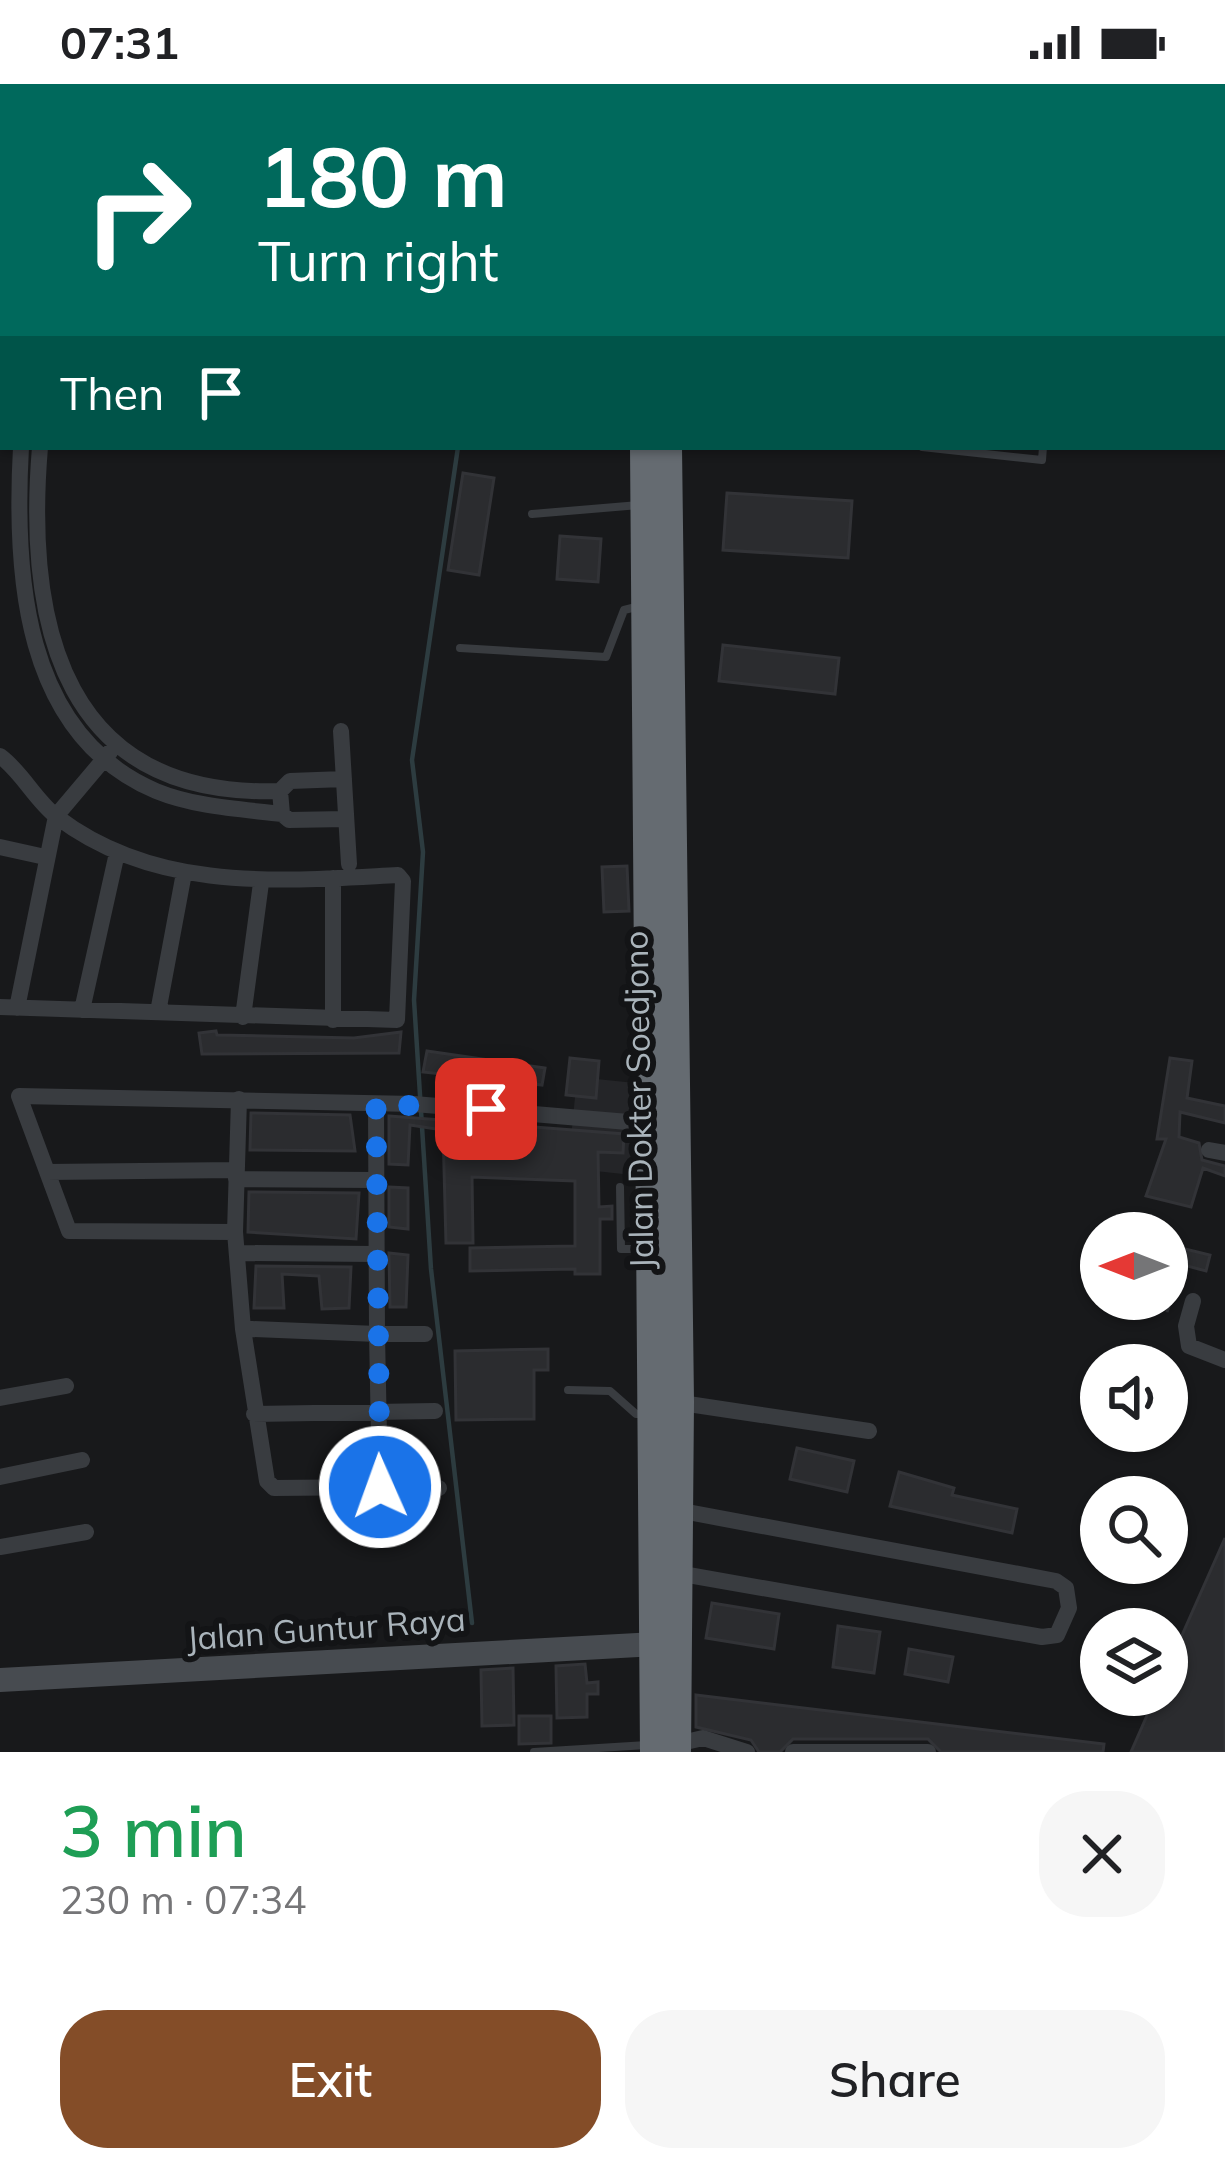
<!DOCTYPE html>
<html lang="en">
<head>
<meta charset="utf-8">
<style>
  :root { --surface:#fff; --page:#f6f6f6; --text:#202124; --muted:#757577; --accent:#844d28 }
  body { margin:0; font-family:Mulish,sans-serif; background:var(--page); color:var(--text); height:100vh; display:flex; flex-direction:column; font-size:45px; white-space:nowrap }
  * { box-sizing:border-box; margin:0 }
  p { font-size:39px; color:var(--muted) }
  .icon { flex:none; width:66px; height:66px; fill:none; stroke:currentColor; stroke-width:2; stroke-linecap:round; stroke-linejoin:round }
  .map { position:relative; height:1668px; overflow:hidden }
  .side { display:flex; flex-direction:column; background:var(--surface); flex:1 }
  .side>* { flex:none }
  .hud { position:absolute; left:0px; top:0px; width:1227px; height:366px; box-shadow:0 3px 9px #0004; background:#00695c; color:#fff; overflow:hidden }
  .needle { width:78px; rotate:270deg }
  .fabs { position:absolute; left:1080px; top:1128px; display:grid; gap:24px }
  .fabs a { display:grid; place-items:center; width:108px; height:108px; border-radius:50%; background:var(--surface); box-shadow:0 3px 9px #0004; font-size:60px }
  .pin { position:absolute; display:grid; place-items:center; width:102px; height:102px; color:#fff; margin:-51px; border-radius:24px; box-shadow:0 6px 18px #0006 }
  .me { position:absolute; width:132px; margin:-66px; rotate:358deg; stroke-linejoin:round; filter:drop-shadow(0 0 9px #0008) }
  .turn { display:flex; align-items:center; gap:42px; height:252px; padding:0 60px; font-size:54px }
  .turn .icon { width:156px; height:156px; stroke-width:2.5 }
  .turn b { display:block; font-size:84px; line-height:102px }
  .then { display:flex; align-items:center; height:114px; padding:0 60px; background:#0003; gap:24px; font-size:45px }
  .round { display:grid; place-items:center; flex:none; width:126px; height:126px; border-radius:48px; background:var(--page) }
  .summary { display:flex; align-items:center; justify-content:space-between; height:204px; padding:0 60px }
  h1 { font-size:72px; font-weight:600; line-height:90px; color:#1e9e55 }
  .cta { display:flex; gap:24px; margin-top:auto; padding:24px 60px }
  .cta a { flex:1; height:138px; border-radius:48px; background:var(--accent); color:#fff; font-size:48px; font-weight:600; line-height:138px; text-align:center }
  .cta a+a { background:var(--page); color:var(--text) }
  .status { display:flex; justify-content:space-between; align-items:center; height:84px; padding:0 60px; background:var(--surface); direction:ltr }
  .status svg { height:33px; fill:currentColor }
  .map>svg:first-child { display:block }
  .built { fill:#242528 }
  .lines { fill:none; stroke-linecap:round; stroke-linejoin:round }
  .stream { stroke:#2d3c40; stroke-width:4.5 }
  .building { fill:#2b2c2f; stroke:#323337; stroke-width:3 }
  .lane { stroke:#393c40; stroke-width:8 }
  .street { stroke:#393c40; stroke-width:16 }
  .secondary { stroke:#474b50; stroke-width:24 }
  .highway { stroke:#656b71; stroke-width:30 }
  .route { stroke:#1a73e8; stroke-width:21; stroke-dasharray:0 37.8 }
  .labels { text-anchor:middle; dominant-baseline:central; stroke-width:12; stroke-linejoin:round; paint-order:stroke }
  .street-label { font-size:33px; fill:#aab4bb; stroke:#131416 }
</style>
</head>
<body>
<div class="status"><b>07:31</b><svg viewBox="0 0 49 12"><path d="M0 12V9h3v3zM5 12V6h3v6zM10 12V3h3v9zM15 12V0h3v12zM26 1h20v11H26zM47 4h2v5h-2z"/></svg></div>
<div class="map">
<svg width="1225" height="1668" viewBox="0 0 1225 1668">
  <rect width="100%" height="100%" fill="#18191b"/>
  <path class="built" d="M577 993 635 999 632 1091 568 1084Z"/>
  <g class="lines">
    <path class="stream" d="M451 0 452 3
      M458 363 412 676 423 768 414 916 431 1185 472 1539"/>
  </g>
  <path class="building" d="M463 389 494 394 479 491 448 486Z
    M727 409 852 417 848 474 723 466Z
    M560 452 601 455 598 498 557 495Z
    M723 561 839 574 835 610 719 597Z
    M627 782 629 827 604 828 602 783Z
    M216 947 217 951 354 954 401 948 399 969 202 970 199 949Z
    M427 967 545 984 542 1001 423 988Z
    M570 974 599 977 596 1014 566 1011Z
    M1170 974 1192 977 1187 1014 1225 1022V1039L1180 1028 1179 1053 1199 1059 1202 1076 1225 1082V1092L1203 1084 1191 1123 1146 1112 1166 1055H1157Z
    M251 1029 350 1031 355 1067 250 1066Z
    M389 1032 624 1050 623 1069 598 1068 599 1123 612 1122V1135H600V1190H575V1185L470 1187V1164L575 1162V1097L472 1093 473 1159H446L443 1046 410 1041 408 1081 389 1080Z
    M389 1103 408 1104V1145L389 1143Z
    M249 1108 359 1109 356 1155 248 1148Z
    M1181 1164 1210 1171 1206 1187 1184 1181 1167 1228V1167L1179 1171Z
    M389 1169 408 1171 406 1223H390Z
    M256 1182 351 1183 349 1224 322 1225 319 1192 282 1190 284 1224H254Z
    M548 1265V1286H534V1335L456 1336 455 1267Z
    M797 1364 854 1377 847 1408 790 1395Z
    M899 1388 954 1404 952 1411 1017 1425 1012 1449 890 1422Z
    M1225 1454V1668H1131L1156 1611H1167V1585Z
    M712 1519 779 1530 774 1565 706 1554Z
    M838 1542 880 1548 874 1589 833 1583Z
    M909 1565 953 1573 948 1598 905 1590Z
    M585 1580 587 1599 598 1598V1610H587V1633L557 1634 556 1582Z
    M513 1584 514 1641 482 1642 481 1586Z
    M696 1611 1104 1660 1103 1668H941L928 1655H793L780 1668H759L751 1656 696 1643Z
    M519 1632H551V1659L519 1660Z"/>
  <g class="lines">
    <path class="lane" d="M680 0 746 3
      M922 363 1042 376 1043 363
      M532 430 639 421
      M460 564 606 573 624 526 640 522
      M620 1103 621 1165H646
      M568 1306 610 1307 636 1330H648
      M534 1668 647 1661"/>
    <path class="street" d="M78 3 79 0
      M96 3 97 0
      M21 363C14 488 22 650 156 707 195 723 240 725 282 730
      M40 363C25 543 64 715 280 707
      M341 647 349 780
      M0 672C22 688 35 716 57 733 157 809 280 797 398 791L403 797 397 936 0 923
      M344 695 290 697 280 707 282 730 289 736 346 735
      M0 763 45 773
      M333 794V936
      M17 924 56 732 110 668
      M82 926 117 769
      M158 928 184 789
      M243 933 261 799
      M239 1015 235 1148 243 1245H252L377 1250 376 1020
      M1209 1066 1225 1069
      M47 1088 236 1086
      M236 1095 375 1096
      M235 1148 69 1147 19 1012 414 1020 652 1040
      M238 1169 376 1170
      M1193 1217 1186 1242 1189 1262 1225 1276
      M243 1245 267 1397 274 1404 380 1403 377 1250H425
      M0 1314 66 1302
      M675 1318 869 1347
      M254 1330 435 1327
      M0 1393 82 1376
      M380 1403 439 1404
      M0 1463 86 1448
      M677 1489 1042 1553 1057 1551 1069 1524 1066 1504 1056 1497 677 1426
      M677 1660 703 1654 747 1668
      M793 1668H928"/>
    <path class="secondary" d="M0 1596 656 1560"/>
    <path class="highway" d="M631 0V3
      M655 0V3
      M645 363 655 1668
      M667 363 679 1318 676 1668"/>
  </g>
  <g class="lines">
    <path class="route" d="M380 1403 376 1020 486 1025"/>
  </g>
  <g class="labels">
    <g class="street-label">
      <text transform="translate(638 1016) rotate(-91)">Jalan Dokter Soedjono</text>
      <text transform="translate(326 1544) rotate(-4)">Jalan Guntur Raya</text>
    </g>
  </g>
</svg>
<div class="fabs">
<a><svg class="needle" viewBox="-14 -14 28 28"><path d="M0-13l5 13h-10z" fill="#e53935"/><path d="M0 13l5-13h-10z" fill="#757577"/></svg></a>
<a><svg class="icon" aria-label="sound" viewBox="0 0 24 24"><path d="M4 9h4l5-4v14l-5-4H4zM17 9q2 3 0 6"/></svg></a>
<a><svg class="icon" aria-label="search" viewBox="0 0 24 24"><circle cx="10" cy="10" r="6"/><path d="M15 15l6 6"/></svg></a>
<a><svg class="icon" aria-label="layers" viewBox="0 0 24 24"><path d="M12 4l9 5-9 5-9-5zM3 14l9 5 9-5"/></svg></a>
</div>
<div class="pin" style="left:486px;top:1025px;background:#d93025"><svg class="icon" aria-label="arrive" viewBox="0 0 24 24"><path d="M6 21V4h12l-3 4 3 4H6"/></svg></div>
<svg class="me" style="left:380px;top:1403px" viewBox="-20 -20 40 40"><circle r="17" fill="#1a73e8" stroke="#fff" stroke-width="3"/><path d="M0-11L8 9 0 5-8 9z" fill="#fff"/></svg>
<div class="hud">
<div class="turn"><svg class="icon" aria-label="right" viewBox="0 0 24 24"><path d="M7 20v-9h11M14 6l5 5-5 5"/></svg><div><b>180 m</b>Turn right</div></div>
<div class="then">Then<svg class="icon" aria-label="arrive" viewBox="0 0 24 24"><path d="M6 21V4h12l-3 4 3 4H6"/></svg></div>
</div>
</div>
<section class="side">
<div class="summary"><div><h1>3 min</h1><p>230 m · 07:34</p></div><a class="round"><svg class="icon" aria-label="close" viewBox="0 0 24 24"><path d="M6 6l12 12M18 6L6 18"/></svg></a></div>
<div class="cta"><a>Exit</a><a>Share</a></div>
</section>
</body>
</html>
